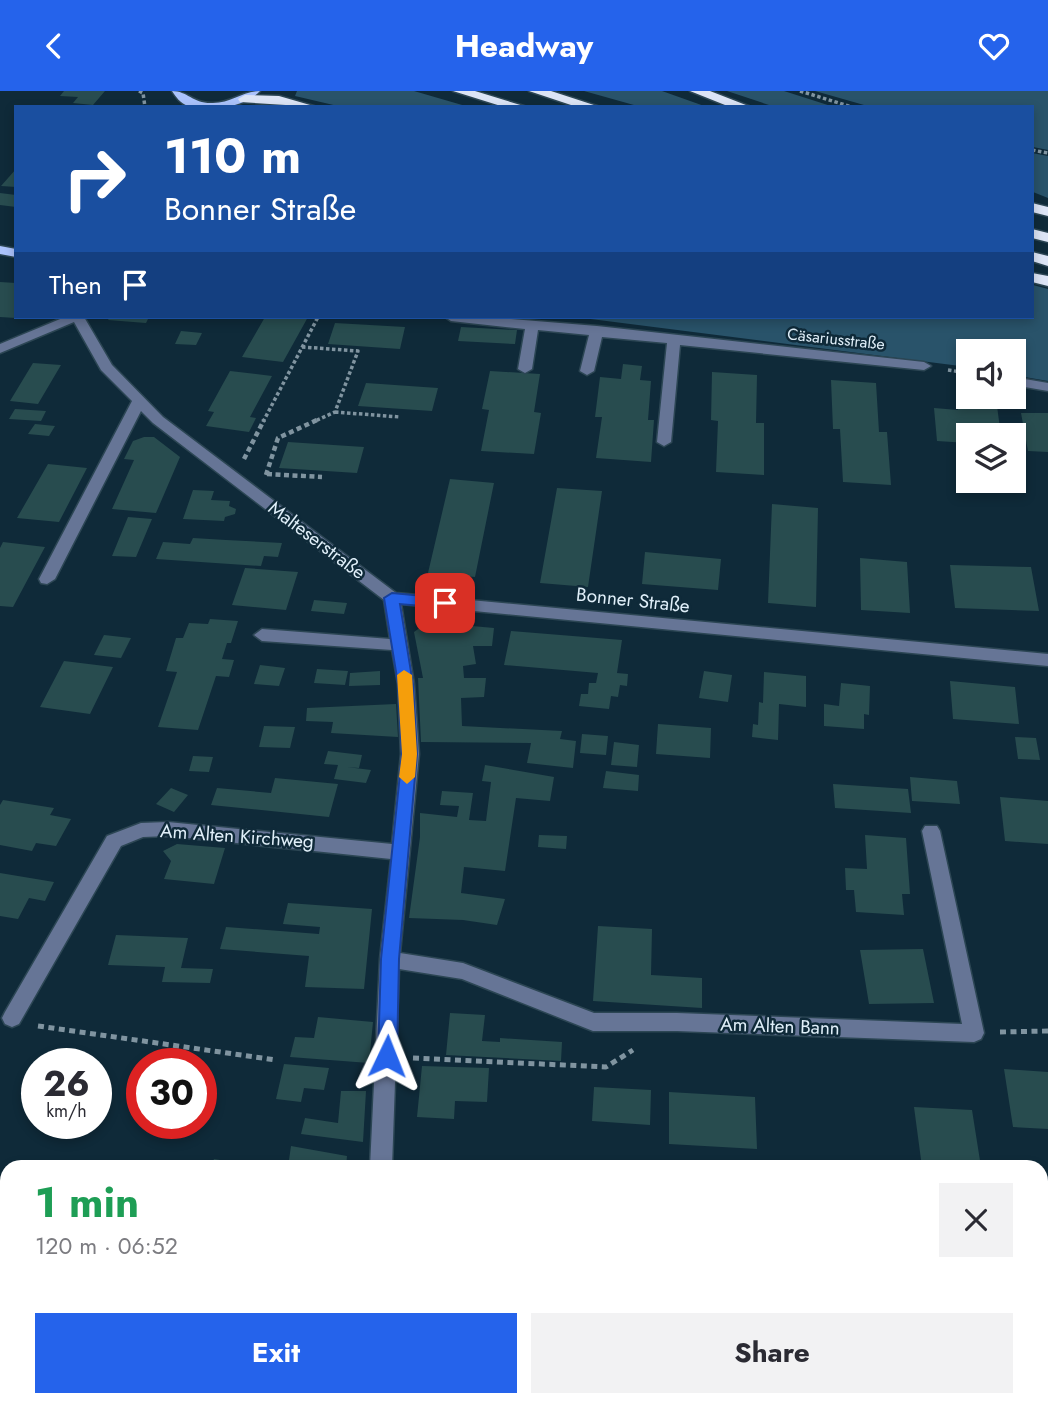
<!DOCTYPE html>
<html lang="en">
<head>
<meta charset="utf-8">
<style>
  :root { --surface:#fff; --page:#f2f2f3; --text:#2b2b33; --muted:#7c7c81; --accent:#2563eb }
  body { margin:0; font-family:Jost,sans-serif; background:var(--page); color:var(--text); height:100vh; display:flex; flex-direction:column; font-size:26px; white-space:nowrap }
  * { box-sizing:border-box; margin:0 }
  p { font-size:23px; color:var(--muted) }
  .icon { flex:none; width:38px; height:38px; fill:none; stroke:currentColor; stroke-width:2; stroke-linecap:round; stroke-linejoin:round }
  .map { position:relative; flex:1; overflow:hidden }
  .sheet { position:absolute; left:0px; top:1069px; width:1048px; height:247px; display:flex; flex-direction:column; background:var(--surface); border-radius:21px 21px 0 0; box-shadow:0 4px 10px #0003 }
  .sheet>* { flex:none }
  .banner { position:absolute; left:14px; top:14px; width:1020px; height:214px; border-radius:0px; box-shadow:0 4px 10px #0003; background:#1a4fa0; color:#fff; overflow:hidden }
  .tools { position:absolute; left:956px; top:248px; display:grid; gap:14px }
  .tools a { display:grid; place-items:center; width:70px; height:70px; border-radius:0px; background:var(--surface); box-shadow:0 4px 10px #0003; font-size:35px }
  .speed { position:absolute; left:21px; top:957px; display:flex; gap:14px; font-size:35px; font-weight:700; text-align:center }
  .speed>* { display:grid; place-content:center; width:91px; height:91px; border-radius:50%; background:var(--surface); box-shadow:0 4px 10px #0003; line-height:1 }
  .speed small { font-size:18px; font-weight:400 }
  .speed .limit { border:10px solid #d22; background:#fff; color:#111 }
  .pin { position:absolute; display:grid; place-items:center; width:60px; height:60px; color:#fff; margin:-30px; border-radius:14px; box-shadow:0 4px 10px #0006 }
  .me { position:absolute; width:77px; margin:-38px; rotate:2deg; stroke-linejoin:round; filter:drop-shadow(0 0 5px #0008) }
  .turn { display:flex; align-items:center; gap:24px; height:147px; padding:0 35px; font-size:32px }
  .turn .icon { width:91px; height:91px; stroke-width:2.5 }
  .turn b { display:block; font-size:49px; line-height:60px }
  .then { display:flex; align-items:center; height:66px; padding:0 35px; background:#0003; gap:14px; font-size:26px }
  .round { display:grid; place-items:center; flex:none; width:74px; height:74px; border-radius:0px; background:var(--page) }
  .summary { display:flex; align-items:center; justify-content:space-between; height:119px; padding:0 35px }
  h1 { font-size:42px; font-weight:700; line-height:52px; color:#1e9e55 }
  .primary-button { display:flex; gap:14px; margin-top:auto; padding:14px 35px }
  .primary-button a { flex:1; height:80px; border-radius:0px; background:var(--accent); color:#fff; font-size:28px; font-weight:700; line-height:80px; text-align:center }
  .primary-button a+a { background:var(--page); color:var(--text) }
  header { display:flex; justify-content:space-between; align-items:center; height:91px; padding:0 35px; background:var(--accent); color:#fff; font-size:32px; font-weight:700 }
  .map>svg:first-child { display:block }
  .green { fill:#29536a }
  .building { fill:#284c4f }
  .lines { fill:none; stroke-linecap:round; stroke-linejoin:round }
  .minor-casing { stroke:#2c4654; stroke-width:3 }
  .major-casing { stroke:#2c4654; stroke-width:3 }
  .highway-casing { stroke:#2c4654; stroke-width:3 }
  .path-far2 { stroke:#8094a0; stroke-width:3.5; stroke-dasharray:3.5 2.5; stroke-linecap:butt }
  .path-far1 { stroke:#8094a0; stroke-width:4.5; stroke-dasharray:5 3.5; stroke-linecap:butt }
  .path { stroke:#8094a0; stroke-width:5; stroke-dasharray:6 4.5; stroke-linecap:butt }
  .minor { fill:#667596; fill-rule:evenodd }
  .major { fill:#abc3fc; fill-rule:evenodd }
  .highway { fill:#dce4f5; fill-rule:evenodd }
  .route { fill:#2563eb; stroke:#184099; stroke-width:2 }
  .slow { fill:#f59e0b }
  .labels { text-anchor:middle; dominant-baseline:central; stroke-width:5; stroke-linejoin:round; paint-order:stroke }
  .far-street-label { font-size:16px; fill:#e0eff9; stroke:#0f2a39 }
  .street-label { font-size:19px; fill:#e0eff9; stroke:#0f2a39 }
</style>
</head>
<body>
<header><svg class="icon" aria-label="back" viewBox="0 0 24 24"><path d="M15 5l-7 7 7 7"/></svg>Headway<svg class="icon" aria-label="heart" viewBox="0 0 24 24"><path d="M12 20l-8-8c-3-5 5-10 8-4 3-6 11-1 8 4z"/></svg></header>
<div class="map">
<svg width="1048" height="1315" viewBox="0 0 1048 1315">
  <rect width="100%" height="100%" fill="#0f2a39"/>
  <path class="green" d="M297 0H414L469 16H342L295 5Z
    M584 0H662L707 16H641Z
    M727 0H784L834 16H775Z
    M815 0H1048V59L1033 56 1032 16H871Z
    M1032 62 1048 65V107L1033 101Z
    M1033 194 1048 198V290L1013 284V261H968V276L575 226H1032Z"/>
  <path class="building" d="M64 0H105L93 14 73 12 78 6 60 5Z
    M16 78V96L1 95Z
    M0 102 16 104V116L0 114Z
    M0 191 16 192V227L0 226Z
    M110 226H149L146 232 108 229Z
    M265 226H308L283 271 242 266Z
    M335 232 405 236 400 258 328 253Z
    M461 236 517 239 515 253 458 250Z
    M181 240 202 242 196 254 175 253Z
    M33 272 61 274 38 313 10 310Z
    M623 273 642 275 640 289 651 290 648 329H654L651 371 596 367 602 326H595L600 286 621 288Z
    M230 280 272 285 250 326 256 327 249 341 206 335 214 321 208 320Z
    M490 280 540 283 534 321 541 322 534 363 481 360 489 319 482 318Z
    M712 281 757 284 756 332H764V384L716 381 718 330 711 329Z
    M831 289 876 292 879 341H887L891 394 843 391 840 338H833Z
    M366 292 438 297 432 320 358 315Z
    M970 313 997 315 1001 345H968V352L937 350 934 317 958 319 957 315 970 316Z
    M15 318 46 320 41 330 9 328Z
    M1021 322H1048V361L1028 360Z
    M35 333 55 335 49 345 28 343Z
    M144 346H154L180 366 156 422 112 418 134 369 124 368 133 350Z
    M288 351 364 356 357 382 279 377Z
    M48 373 87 377 59 431 17 427Z
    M450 388 494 392 475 486 428 482Z
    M557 397 602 400 588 496 540 492Z
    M193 399 214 400 211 409 230 410 229 415 236 418 235 423 225 426 224 430 183 428Z
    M772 413 818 417 816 516 768 512Z
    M128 426 152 428 136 466 112 465Z
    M193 447 226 449 282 452 278 466 264 465 261 475 156 468 163 451 190 453Z
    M3 451 45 456 13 516 0 515V457Z
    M645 461 721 468 718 499 642 493Z
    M860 467 907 471 910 522 861 519Z
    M950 474 1031 476 1039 520 955 517Z
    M245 477 298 481 286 519 232 514Z
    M314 509 347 512 344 523 311 520Z
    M210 528 238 530 231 552H227L222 568 234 569 229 586 216 585 198 639 158 636 177 581 166 580 176 547H183L189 532 208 533Z
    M428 531 494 537 492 555H473L476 573 463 575 464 587H486L484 606 461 607 462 635 562 640 560 648 576 650 573 677 527 672 531 652 421 651 418 587H423L414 541Z
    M511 540 622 549 617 582 628 583 627 595 620 594 618 606 611 605 609 618 579 615 581 603H588L589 592H596L598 582 504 574Z
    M104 544 131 547 121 567 94 564Z
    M64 570 113 576 90 623 40 616Z
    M260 574 285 577 279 595 254 593Z
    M317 578 348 580 345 594 314 592Z
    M380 580V594L349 595 350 582Z
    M704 580 732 584 728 611 699 607Z
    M764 581 806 585V616L779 613 778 649 752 646 753 633 758 634 759 611 763 612Z
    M950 590 1015 596 1019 633 953 628Z
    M841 592 870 595 869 624 864 623V638L824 635V613L839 615Z
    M396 613 398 646 331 642 333 631 306 630 307 617Z
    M658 633 711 637 710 667 656 663Z
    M264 635 295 636 290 657 259 656Z
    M582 643 608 645 606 664 580 662Z
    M1015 646 1036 647 1040 669 1018 668Z
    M614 651 639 654 637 676 611 674Z
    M328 660 362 664 359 677 347 676 371 679 366 692 334 688 338 674 324 673Z
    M193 665 213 666 209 681 189 680Z
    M485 674 554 686 550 710 516 707 505 780 464 776 461 802 505 808 497 834 463 829 409 827 420 746V722L457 726 459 715 440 714 442 700 473 702 469 729 486 730 491 691 482 690Z
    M606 680 639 684 638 700 603 697Z
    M910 686 957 690 960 713 912 710Z
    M275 687 338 693 329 726 211 714 217 697 271 702Z
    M833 693 908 698 911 722 835 717Z
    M171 697 188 704 174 721 156 713Z
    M1000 706 1048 710V753L1005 750Z
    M3 709 54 717 50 724 71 728 56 755 36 752 32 760 0 754V714Z
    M539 744 567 745 566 758 538 756Z
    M865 744 906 747 910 803H902L904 824 856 821 854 799H846L845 777 867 778Z
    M177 753 225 757 214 793 164 788 171 770 163 760Z
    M0 782 54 791 45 810 29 807 18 828 0 825Z
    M288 812 372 818 364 898 305 896 309 865 220 858 226 836 319 843 320 836 283 833Z
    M598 835 652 838 651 884 702 887V917L593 910Z
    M116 844 188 847 181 877 213 878 210 892 162 891 165 876 108 874Z
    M923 858 934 912 869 913 860 859Z
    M450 922 485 924 482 950 500 951V947L562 951 561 970 446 964Z
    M318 926 373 931 369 972 290 966 295 946 314 947Z
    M284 973 329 977 324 999 304 997 301 1011 276 1008Z
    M422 975 489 977 487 1011 455 1010 454 1028 417 1026Z
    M1004 978 1048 981V1038L1013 1036Z
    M594 996 651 999 650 1034 592 1030Z
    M341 1000H366L363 1051 301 1043 305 1027 338 1032Z
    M669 1001 755 1006 757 1058 669 1053Z
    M914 1016 972 1019 981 1076H922Z
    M291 1055 347 1065 346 1076H288Z
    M214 1068 244 1073 242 1076H211Z
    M0 1271 7 1274V1293L0 1305Z
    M90 1309H147L144 1315H87Z
    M170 1309H248L264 1315H167Z
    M690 1309H789V1315H690Z"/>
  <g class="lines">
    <defs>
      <path id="minor" d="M65 226H84L112 274 163 326 396 502 1048 563V575L401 513 414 593 419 663 400 862 463 872 594 922H677L962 933 922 740 925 735H937L940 740 984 942 981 948 974 951 677 940H593L462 888 399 878 392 1076H370L380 868 391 768 168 745 143 746 121 755 19 933 12 936 5 933 2 927 5 921 107 745 141 732 168 731 392 753 401 663 398 593 392 559 262 550 254 544 262 538 390 548 384 509 153 332 141 320 55 488 47 493 41 492 39 488 132 310 101 279 74 231 0 262V253Z
        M445 226H487L597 235 924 271 931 275 924 279 680 254 671 351 664 355 657 351 667 252 602 246 594 280 587 284 580 280 589 244 538 239 532 278 525 282 518 278 525 238 451 230Z
        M1013 286 1048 292V300L1013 294Z
        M303 1309H329L326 1315H301Z"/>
      <path id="major" d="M172 0C188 0 193 13 213 12 231 12 243 0 260 0 246 16 208 22 188 15 180 12 176 6 172 0Z
        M0 155 16 158V166L0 163Z"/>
      <path id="highway" d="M453 0H475L527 16H504Z
        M529 0H551L600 16H577Z
        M690 0H710L751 16H730Z
        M245 4 279 5 317 16 240 11 238 8Z
        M1032 112 1048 116V125L1032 121Z
        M1032 138 1048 142V151L1032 147Z
        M1032 161 1048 165V175L1032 170Z
        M1032 182 1048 185V195L1032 191Z"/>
    </defs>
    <use href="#minor" class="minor-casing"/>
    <use href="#major" class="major-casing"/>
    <use href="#highway" class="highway-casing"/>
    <path class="path-far2" d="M139 0 143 2 145 16
      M800 0 852 16
      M1032 59 1048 62
      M302 256 358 260 335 321 313 331
      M948 279 968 282
      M335 321 400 326
      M263 331 318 226"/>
    <path class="path-far1" d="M244 368 264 329
      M267 383 322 386
      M266 384 278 347 317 329"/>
    <path class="path" d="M38 935 276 969
      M1000 941 1048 940
      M413 967 606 976 633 959"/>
    <use href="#minor" class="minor"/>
    <use href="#major" class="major"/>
    <use href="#highway" class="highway"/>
  </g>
  <path class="route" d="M392 502 445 507 452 512 445 517 400 513 413 593 417 663 399 868 397 965 394 971 387 973 381 971 378 965 381 868 402 663 398 593 384 507Z"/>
  <path class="slow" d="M404 579 412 584 417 663 415 686 407 693 399 686 402 663 397 584Z"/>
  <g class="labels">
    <g class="far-street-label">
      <text transform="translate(836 248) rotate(6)">Cäsariusstraße</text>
    </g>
    <g class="street-label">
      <text transform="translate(317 449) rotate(37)">Malteserstraße</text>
      <text transform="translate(633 509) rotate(6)">Bonner Straße</text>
      <text transform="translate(237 745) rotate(4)">Am Alten Kirchweg</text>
      <text transform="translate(780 935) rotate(2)">Am Alten Bann</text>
    </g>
  </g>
</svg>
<div class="tools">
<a><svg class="icon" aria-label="sound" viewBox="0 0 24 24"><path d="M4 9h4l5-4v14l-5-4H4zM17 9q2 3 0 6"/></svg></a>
<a><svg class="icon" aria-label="layers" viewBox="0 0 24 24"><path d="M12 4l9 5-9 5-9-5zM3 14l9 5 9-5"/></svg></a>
</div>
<div class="speed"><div>26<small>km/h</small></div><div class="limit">30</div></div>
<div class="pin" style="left:445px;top:512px;background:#d93025"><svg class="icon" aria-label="arrive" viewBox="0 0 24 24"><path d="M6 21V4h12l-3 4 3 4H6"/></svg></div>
<svg class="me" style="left:387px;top:965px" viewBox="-20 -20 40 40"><path d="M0-17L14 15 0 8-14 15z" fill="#2563eb" stroke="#fff" stroke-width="4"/></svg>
<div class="banner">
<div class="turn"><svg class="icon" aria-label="right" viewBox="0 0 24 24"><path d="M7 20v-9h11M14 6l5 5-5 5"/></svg><div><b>110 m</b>Bonner Straße</div></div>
<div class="then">Then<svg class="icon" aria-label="arrive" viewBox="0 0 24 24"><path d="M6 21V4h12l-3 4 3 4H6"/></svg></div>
</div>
<section class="sheet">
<div class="summary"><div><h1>1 min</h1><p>120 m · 06:52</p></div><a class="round"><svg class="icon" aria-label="close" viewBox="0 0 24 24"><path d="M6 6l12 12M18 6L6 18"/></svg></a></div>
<div class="primary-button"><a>Exit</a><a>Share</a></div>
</section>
</div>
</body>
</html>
